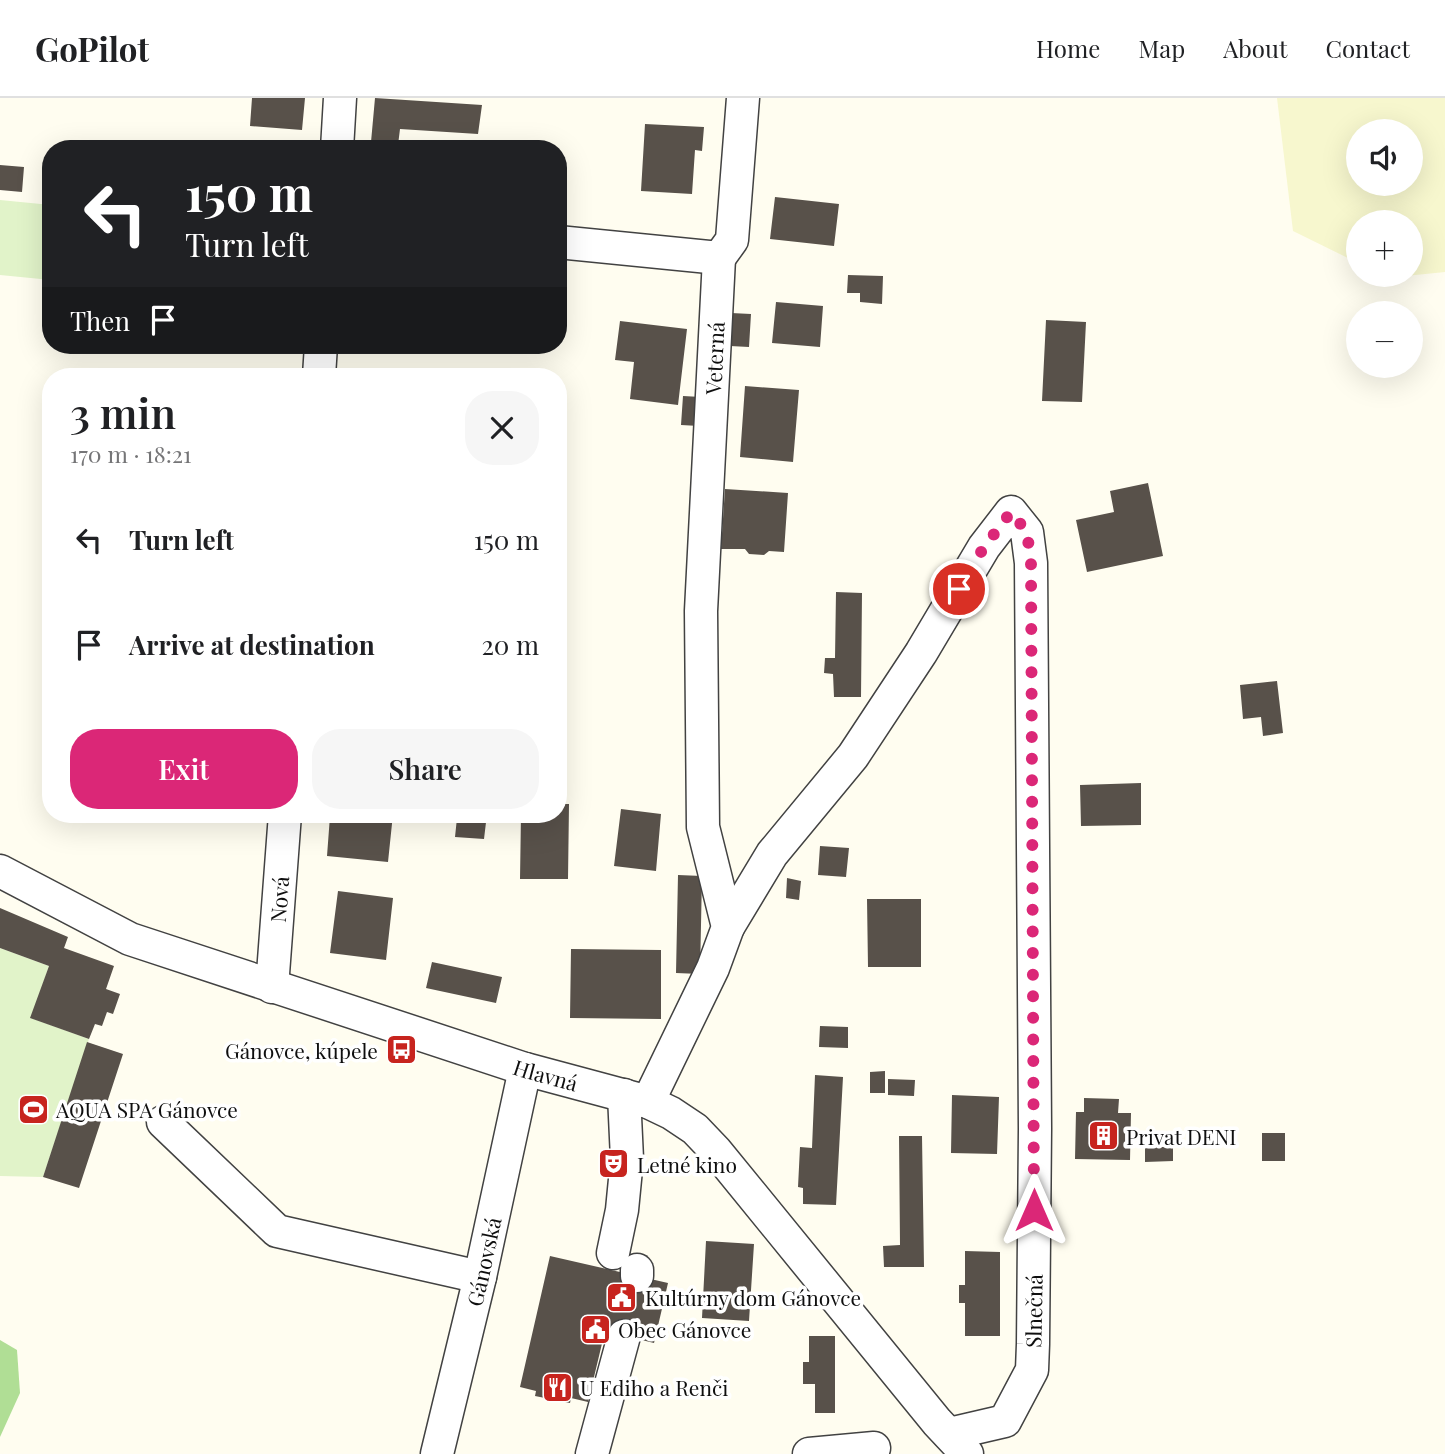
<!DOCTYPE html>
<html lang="en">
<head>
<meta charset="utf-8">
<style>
  :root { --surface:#fff; --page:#f6f6f6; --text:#202124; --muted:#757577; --line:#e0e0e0; --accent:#db2777 }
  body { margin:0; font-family:"Playfair Display",serif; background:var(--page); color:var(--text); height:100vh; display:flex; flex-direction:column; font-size:26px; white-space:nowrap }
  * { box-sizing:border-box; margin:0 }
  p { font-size:23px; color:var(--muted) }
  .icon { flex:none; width:38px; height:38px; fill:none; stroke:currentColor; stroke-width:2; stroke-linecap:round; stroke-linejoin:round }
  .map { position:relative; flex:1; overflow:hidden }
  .details { position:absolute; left:42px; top:270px; width:525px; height:455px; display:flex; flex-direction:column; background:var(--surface); border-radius:28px; box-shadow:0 7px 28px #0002 }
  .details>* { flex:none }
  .top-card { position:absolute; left:42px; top:42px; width:525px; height:214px; border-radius:28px; box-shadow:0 7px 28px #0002; background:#202124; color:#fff; overflow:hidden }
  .tools { position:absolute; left:1346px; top:21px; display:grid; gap:14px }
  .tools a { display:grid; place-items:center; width:77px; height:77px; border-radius:50%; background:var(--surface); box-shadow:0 7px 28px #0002; font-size:35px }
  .pin { position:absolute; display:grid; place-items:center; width:60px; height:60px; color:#fff; margin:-30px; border:4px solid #fff; border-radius:50%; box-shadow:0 2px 7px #0007 }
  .me { position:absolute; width:77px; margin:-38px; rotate:0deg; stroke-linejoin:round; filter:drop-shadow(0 0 5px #0008) }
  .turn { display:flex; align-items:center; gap:24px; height:147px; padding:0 28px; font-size:32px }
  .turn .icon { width:91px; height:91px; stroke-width:2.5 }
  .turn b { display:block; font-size:49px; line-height:60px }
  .then { display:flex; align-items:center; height:66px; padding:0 28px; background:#0003; gap:14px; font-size:26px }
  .round { display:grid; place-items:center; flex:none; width:74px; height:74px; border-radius:28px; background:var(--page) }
  .overview { display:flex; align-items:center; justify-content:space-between; height:119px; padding:0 28px }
  h1 { font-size:42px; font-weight:600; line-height:52px }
  .primary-button { display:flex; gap:14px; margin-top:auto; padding:14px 28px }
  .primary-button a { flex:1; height:80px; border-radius:28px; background:var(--accent); color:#fff; font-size:28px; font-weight:600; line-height:80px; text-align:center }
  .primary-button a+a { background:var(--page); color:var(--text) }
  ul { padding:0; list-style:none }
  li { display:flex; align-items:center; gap:21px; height:105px; padding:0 28px }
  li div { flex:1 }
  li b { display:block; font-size:26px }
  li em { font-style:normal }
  header { display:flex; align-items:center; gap:42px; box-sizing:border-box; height:98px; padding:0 35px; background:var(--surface); border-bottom:2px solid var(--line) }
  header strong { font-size:33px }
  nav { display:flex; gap:38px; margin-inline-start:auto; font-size:24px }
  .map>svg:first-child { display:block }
  .farmland { fill:#f7f7ce; fill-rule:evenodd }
  .forest { fill:#b0de95 }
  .pitch { fill:#e1f3c9 }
  .building { fill:#58514a }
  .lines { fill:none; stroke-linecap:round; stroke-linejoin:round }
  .minor-casing { stroke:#424242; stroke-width:35 }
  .minor { stroke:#fff; stroke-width:32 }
  .route { stroke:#db2777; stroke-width:12; stroke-dasharray:0 21.6 }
  .labels { text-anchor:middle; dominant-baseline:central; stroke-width:7; stroke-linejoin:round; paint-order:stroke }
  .street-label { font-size:21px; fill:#0f0f0f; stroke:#fff }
  .poi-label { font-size:21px; fill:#0f0f0f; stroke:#fff; text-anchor:start }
</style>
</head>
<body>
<header>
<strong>GoPilot</strong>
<nav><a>Home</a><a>Map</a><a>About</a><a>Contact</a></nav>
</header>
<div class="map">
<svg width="1445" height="1356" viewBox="0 0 1445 1356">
  <rect width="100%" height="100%" fill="#fffdf0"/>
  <path class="farmland" d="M1277 0H1445V174L1386 180 1381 177H1410V124H1358V165L1293 133ZM1358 33H1410V86H1358Z"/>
  <path class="forest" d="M0 1242 17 1252 20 1295 0 1339Z"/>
  <path class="pitch" d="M0 102 51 107V182L0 177Z
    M0 850 49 868 31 920 89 941 43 1079 0 1078Z"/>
  <path class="building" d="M252 0H305L302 32 250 28Z
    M375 0 482 7 478 36 400 31 398 47 371 44Z
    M645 26 704 29 702 53 695 52 692 96 641 93Z
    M206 42 268 49V51H205Z
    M0 67 24 69 22 94 0 92Z
    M775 99 839 106 834 148 770 141Z
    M848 177 883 178 882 206 860 204V195H847Z
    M776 204 823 208 820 249 772 245Z
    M731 215 751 216 749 249 730 248Z
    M1046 222 1086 224 1082 304 1042 303Z
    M620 223 687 231 678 307 630 301 634 264 615 262Z
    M483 270 520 276V278H482Z
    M745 288 799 292 793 364 740 359Z
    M683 298 701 299 699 328 681 327Z
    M1148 385 1163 458 1087 474 1076 422 1114 414 1110 393Z
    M725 391 788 395 784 454 769 453 764 457 749 456 745 451H721Z
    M836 494 862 495 861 599H834L833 576 824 575 825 560H835Z
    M1277 583 1283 635 1263 638 1261 619 1243 621 1240 587Z
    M1141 685V727L1081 728 1080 687Z
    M558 706H569L568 781H520L521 716H558Z
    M621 711 661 716 656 773 614 768Z
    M347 716H393L388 764 327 758 330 718 347 719Z
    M430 716H487L484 741 455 739 457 720 430 718Z
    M820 748 849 750 846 779 818 777Z
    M678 777 702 778 700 876 676 875Z
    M787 780 801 783 799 802 786 800Z
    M338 793 393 800 386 862 330 855Z
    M867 801H921V869H868Z
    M0 810 68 839 64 850 114 868 106 891 120 896 113 916 107 914 102 928 95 926 89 941 30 920 49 868 0 850Z
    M571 851 661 852V921L570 920Z
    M432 864 502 879 496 905 426 890Z
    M820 928 848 929V950L819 949Z
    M87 944 123 956 79 1090 43 1079Z
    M885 973V995H870V974Z
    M815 977 843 979 836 1107 803 1106V1090L798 1089 800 1049 812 1050Z
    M888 981 915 982 914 998 888 997Z
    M952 997 999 999 997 1056 951 1055Z
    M1084 1000 1119 1001 1118 1015H1131L1130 1062 1075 1061 1076 1014H1084Z
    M1262 1035H1285V1063H1262Z
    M899 1038H922L924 1169H884L883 1148 900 1147Z
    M1145 1049H1173V1063L1145 1064Z
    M706 1143 754 1146 749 1223 702 1220Z
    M965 1153 1000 1154V1238H965V1205H959V1187H965Z
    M550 1158 668 1185 654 1245 605 1233 588 1304 571 1300 570 1305 535 1298 536 1293 520 1289Z
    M809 1238H835V1315H815V1286H803V1264H809Z"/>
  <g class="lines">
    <defs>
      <g id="minor">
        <path d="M337 51 340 0"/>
        <path d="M558 144 719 160 732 142 743 0"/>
        <path d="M319 278 321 247"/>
        <path id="s1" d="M0 773 130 841 525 971 648 1004 671 1015 695 1031 716 1053 937 1324 967 1356"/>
        <path d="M728 829 772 756 853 658 921 555 984 449 1011 414 1027 434 1031 465 1035 1031 1033 1246 1032 1272 1005 1323 949 1336"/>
        <path id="s2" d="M272 889 285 716"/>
        <path id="s3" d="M648 1004 713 870 728 829 703 729 701 513 719 160"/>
        <path d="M163 1024 277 1133 480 1179"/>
        <path d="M613 1155 622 1112 627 1061 624 997"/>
        <path d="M637 1172V1178"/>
        <path id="s4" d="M437 1356 480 1179 525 971"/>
        <path d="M592 1356 624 1238"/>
        <path d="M809 1356 874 1350"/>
      </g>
    </defs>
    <use href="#minor" class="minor-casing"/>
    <use href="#minor" class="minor"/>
  </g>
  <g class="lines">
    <path class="route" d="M959 491 984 449 1011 414 1027 434 1031 466 1034 1112"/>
  </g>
  <defs>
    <symbol id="bus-square" viewBox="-11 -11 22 22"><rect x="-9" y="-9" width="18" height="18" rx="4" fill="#c7241e" stroke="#fff"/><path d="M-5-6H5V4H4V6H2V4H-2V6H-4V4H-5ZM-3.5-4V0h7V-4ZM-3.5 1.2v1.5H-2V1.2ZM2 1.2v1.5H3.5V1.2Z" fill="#fff"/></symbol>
    <symbol id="stadium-square" viewBox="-11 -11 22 22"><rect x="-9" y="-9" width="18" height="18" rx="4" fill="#c7241e" stroke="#fff"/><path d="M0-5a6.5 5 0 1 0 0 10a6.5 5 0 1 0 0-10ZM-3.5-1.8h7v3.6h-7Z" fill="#fff"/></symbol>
    <symbol id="building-square" viewBox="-11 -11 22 22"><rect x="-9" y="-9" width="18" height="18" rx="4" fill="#c7241e" stroke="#fff"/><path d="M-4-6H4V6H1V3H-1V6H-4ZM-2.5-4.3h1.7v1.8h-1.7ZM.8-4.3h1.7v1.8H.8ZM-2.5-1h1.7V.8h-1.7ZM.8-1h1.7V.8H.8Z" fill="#fff"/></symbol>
    <symbol id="theatre-square" viewBox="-11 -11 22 22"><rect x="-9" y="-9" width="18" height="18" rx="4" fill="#c7241e" stroke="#fff"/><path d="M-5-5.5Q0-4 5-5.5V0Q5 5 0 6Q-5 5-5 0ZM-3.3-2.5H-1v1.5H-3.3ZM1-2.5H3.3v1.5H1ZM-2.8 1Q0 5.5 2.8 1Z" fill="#fff"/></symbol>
    <symbol id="civic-square" viewBox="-11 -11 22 22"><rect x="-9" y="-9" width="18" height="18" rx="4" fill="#c7241e" stroke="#fff"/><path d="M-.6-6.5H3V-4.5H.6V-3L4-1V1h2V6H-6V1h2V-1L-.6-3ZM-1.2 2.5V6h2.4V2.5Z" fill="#fff"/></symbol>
    <symbol id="restaurant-square" viewBox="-11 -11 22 22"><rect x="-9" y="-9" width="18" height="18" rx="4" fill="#c7241e" stroke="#fff"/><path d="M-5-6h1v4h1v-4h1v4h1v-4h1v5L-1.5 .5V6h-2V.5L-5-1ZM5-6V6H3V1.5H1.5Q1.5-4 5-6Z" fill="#fff"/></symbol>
  </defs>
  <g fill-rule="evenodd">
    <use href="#bus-square" x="384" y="934" width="35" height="35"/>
    <use href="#stadium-square" x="16" y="994" width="35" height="35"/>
    <use href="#building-square" x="1086" y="1020" width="35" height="35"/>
    <use href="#theatre-square" x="596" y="1048" width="35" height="35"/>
    <use href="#civic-square" x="604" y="1182" width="35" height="35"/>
    <use href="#civic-square" x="578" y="1214" width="35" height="35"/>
    <use href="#restaurant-square" x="540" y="1272" width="35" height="35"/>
  </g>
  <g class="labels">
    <g class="street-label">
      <text stroke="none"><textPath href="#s3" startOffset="765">Veterná</textPath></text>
      <text stroke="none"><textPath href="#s2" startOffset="88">Nová</textPath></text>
      <text stroke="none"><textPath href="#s1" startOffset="584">Hlavná</textPath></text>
      <text stroke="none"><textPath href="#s4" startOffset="198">Gánovská</textPath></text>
      <text transform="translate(1033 1213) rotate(-89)">Slnečná</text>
    </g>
    <g class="poi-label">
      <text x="378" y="952" text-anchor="end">Gánovce, kúpele</text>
      <text x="56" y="1011">AQUA SPA Gánovce</text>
      <text x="1126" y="1038">Privat DENI</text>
      <text x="637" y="1066">Letné kino</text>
      <text x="645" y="1199">Kultúrny dom Gánovce</text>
      <text x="618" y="1231">Obec Gánovce</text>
      <text x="580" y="1289">U Ediho a Renči</text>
    </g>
  </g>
</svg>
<div class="tools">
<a><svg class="icon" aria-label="sound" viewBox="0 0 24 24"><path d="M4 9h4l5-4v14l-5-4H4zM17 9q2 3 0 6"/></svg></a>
<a>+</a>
<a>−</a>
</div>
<div class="pin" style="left:959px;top:491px;background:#d93025"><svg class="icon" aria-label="arrive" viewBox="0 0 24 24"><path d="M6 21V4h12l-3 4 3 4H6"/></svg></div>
<svg class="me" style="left:1034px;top:1112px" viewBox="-20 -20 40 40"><path d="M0-17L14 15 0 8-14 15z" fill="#db2777" stroke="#fff" stroke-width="4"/></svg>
<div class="top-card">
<div class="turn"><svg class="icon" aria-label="left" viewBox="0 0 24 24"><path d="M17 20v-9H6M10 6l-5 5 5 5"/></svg><div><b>150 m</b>Turn left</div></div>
<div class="then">Then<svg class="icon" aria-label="arrive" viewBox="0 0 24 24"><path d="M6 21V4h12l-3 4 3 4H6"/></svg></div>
</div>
<section class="details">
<div class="overview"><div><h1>3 min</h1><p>170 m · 18:21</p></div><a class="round"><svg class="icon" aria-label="close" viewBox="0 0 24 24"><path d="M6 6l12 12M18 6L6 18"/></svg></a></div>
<ul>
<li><svg class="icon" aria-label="left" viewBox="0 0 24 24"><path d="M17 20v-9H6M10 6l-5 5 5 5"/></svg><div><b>Turn left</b></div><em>150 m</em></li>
<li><svg class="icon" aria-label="arrive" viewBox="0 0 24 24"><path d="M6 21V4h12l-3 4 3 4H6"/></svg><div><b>Arrive at destination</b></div><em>20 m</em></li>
</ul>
<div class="primary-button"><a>Exit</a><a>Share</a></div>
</section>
</div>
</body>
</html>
